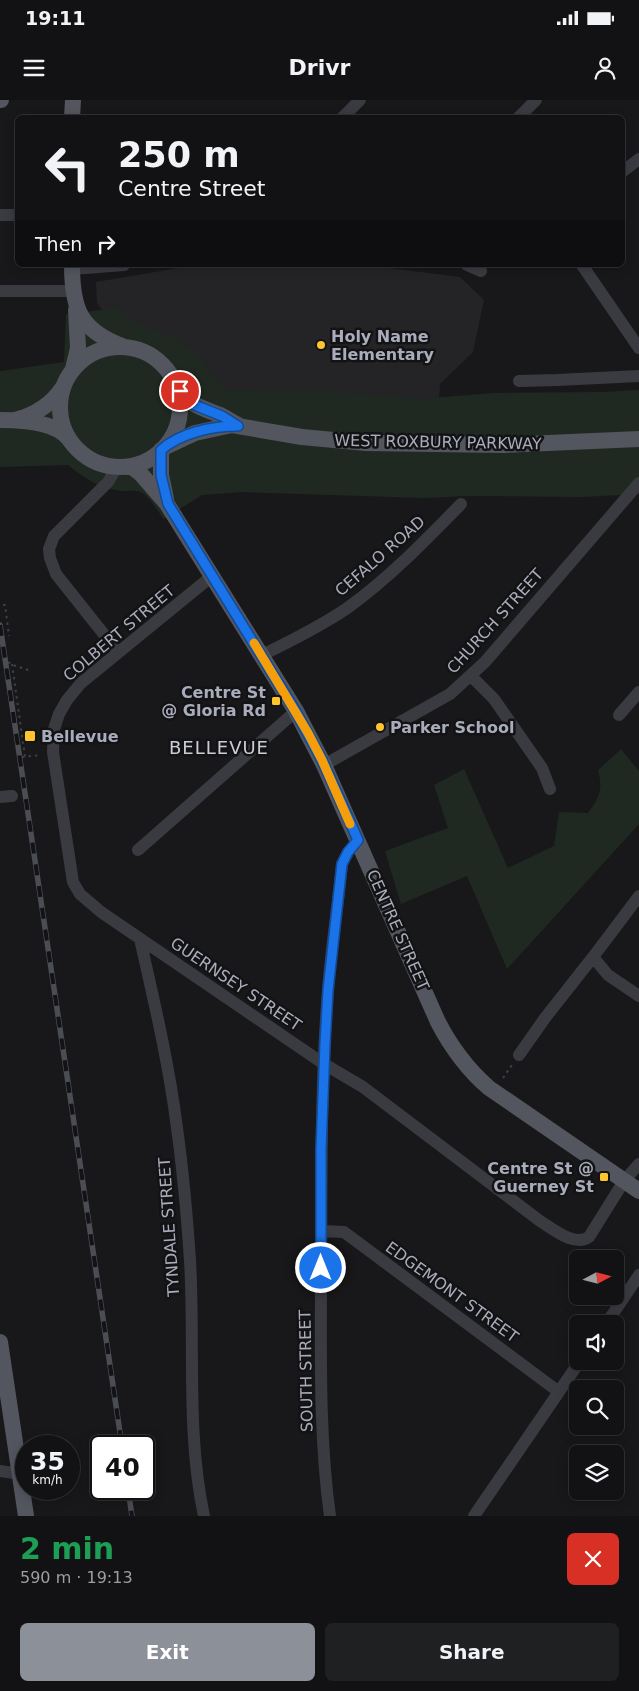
<!DOCTYPE html>
<html lang="en">
<head>
<meta charset="utf-8">
<style>
  :root { --surface:#121214; --page:#1f2022; --text:#f1f3f6; --muted:#9c9ea0; --line:#313234; --accent:#8c9099 }
  body { margin:0; font-family:"DejaVu Sans",sans-serif; background:var(--page); color:var(--text); height:100vh; display:flex; flex-direction:column; font-size:19px; white-space:nowrap }
  * { box-sizing:border-box; margin:0 }
  p { font-size:16px; color:var(--muted) }
  .icon { flex:none; width:28px; height:28px; fill:none; stroke:currentColor; stroke-width:2; stroke-linecap:round; stroke-linejoin:round }
  .map { position:relative; height:1416px; overflow:hidden }
  .panel { display:flex; flex-direction:column; background:var(--surface); flex:1 }
  .panel>* { flex:none }
  .top-card { position:absolute; left:15px; top:15px; width:610px; height:152px; border-radius:8px; box-shadow:0 2px 12px #0003,0 0 0 1px var(--line); background:#121214; color:var(--text); overflow:hidden }
  .needle { width:32px; rotate:83deg }
  .tools { position:absolute; left:569px; top:1150px; display:grid; gap:10px }
  .tools a { display:grid; place-items:center; width:55px; height:55px; border-radius:8px; background:var(--surface); box-shadow:0 2px 12px #0003,0 0 0 1px var(--line); font-size:25px }
  .speed { position:absolute; left:15px; top:1335px; display:flex; gap:10px; font-size:25px; font-weight:700; text-align:center }
  .speed>* { display:grid; place-content:center; width:65px; height:65px; border-radius:50%; background:var(--surface); box-shadow:0 2px 12px #0003,0 0 0 1px var(--line); line-height:1 }
  .speed small { font-size:12px; font-weight:400 }
  .speed .limit { border:2px solid #111; border-radius:8px; background:#fff; color:#111 }
  .pin { position:absolute; display:grid; place-items:center; width:42px; height:42px; color:#fff; margin:-21px; border:2px solid #fff; border-radius:50%; box-shadow:0 1px 5px #0007 }
  .me { position:absolute; width:55px; margin:-28px; rotate:0deg; stroke-linejoin:round; filter:drop-shadow(0 0 4px #0008) }
  .turn { display:flex; align-items:center; gap:18px; height:105px; padding:0 20px; font-size:22px }
  .turn .icon { width:65px; height:65px; stroke-width:2.5 }
  .turn b { display:block; font-size:35px; line-height:42px }
  .then { display:flex; align-items:center; height:48px; padding:0 20px; background:#0003; gap:10px; font-size:19px }
  .round { display:grid; place-items:center; flex:none; width:52px; height:52px; border-radius:8px; background:var(--page) }
  .head { display:flex; align-items:center; justify-content:space-between; height:85px; padding:0 20px }
  h1 { font-size:30px; font-weight:800; line-height:38px; color:#1e9e55 }
  .button { display:flex; gap:10px; margin-top:auto; padding:10px 20px }
  .button a { flex:1; height:58px; border-radius:8px; background:var(--accent); color:#fff; font-size:20px; font-weight:800; line-height:58px; text-align:center }
  .button a+a { background:var(--page); color:var(--text) }
  .status { display:flex; justify-content:space-between; align-items:center; height:35px; padding:0 25px; background:var(--surface); direction:ltr }
  .status svg { height:14px; fill:currentColor }
  header { display:flex; justify-content:space-between; align-items:center; height:65px; padding:0 20px; background:var(--surface); font-size:22px; font-weight:800 }
  .map>svg:first-child { display:block }
  .built { fill:#242427 }
  .green { fill:#1f2921 }
  .lines { fill:none; stroke-linecap:round; stroke-linejoin:round }
  .path { stroke:#3e4047; stroke-width:2; stroke-dasharray:2.5 4; stroke-linecap:butt }
  .minor { stroke:#3a3b41; stroke-width:12 }
  .major { stroke:#54565f; stroke-width:16 }
  .rail-casing { stroke:#4b4d55; stroke-width:5.5 }
  .rail { stroke:#131315; stroke-width:4; stroke-dasharray:11; stroke-linecap:butt }
  .route-casing { stroke:#114b97; stroke-width:12 }
  .route { stroke:#1a73e8; stroke-width:9 }
  .slow { stroke:#f59e0b; stroke-width:9 }
  .poi-dot { fill:#fec62c; stroke:#131315; stroke-width:2 }
  .labels { text-anchor:middle; dominant-baseline:central; stroke-width:5; stroke-linejoin:round; paint-order:stroke }
  .poi-label { font-size:16px; font-weight:bold; fill:#a9adbb; stroke:#131315; text-anchor:start }
  .street-label { font-size:16px; fill:#a9adbb; stroke:#131315 }
  .neighbourhood-label { font-size:18px; letter-spacing:1px; fill:#cbcdd6; stroke:#131315 }
</style>
</head>
<body>
<div class="status"><b>19:11</b><svg viewBox="0 0 49 12"><path d="M0 12V9h3v3zM5 12V6h3v6zM10 12V3h3v9zM15 12V0h3v12zM26 1h20v11H26zM47 4h2v5h-2z"/></svg></div>
<header><svg class="icon" aria-label="menu" viewBox="0 0 24 24"><path d="M4 6h16M4 12h16M4 18h16"/></svg>Drivr<svg class="icon" aria-label="person" viewBox="0 0 24 24"><circle cx="12" cy="8" r="4"/><path d="M4 21q1-7 8-7t8 7"/></svg></header>
<div class="map">
<svg width="639" height="1416" viewBox="0 0 639 1416">
  <rect width="100%" height="100%" fill="#18181a"/>
  <path class="built" d="M196 165H366L460 177 484 200 473 252 440 284 437 329 228 306 109 220 97 203 96 182Z"/>
  <path class="green" d="M119 208C134 228 159 228 180 241 198 252 212 272 223 290L326 291 419 299 493 293 603 292 639 290V394L581 397 468 396 424 398 242 392 202 395 164 419C159 413 148 395 141 392 136 390 127 391 121 391 100 388 85 379 68 365L0 367V271L64 262 66 214Z
    M621 649 639 671V724L507 869 467 776 401 804 385 751 448 728 434 685 464 669 508 768 554 746 559 712 588 713C600 697 603 689 598 670Z"/>
  <g class="lines">
    <path class="path" d="M3 505H5L9 536
      M8 562C15 567 22 567 30 571
      M12 564 25 657
      M22 657 41 655
      M503 978 512 965"/>
    <path class="minor" d="M342 18 360 0
      M518 18 536 0
      M622 72 639 59
      M0 115H18
      M467 165 481 171
      M582 165 639 248
      M72 169 124 165
      M0 191H73
      M519 281 557 280 639 276
      M117 367 108 382 54 436 49 449 50 458 56 474 118 552
      M212 476 81 583 67 600 59 614 54 629 53 652 73 782 80 794 101 812 324 964 363 987 540 1121C553 1129 574 1147 589 1137L624 1081 639 1064
      M262 555C291 541 319 527 346 509 388 479 425 441 461 404
      M471 576 494 599 542 668 550 689
      M619 615 639 592
      M324 665 450 594 485 562 639 383
      M0 697 12 696
      M138 750 296 611
      M639 796 593 857 608 875 639 896
      M140 839C154 901 169 964 177 1028 183 1071 187 1116 190 1160 195 1245 186 1332 204 1416
      M519 955 545 918 593 857
      M322 1131 344 1132 559 1292
      M606 1224 639 1175
      M0 1371 20 1374
      M330 1416C319 1337 321 1255 321 1175 322 1080 320 986 328 891 331 849 338 806 342 764L348 752 358 740
      M474 1416 580 1261"/>
    <path class="major" d="M0 0H1
      M72 18 73 0
      M72 165C72 209 80 230 122 246
      M60 307a60 60 0 1 1 120 0a60 60 0 1 1-120 0Z
      M73 269 78 248 76 210
      M178 287C187 305 203 308 220 315 226 318 232 322 238 325
      M0 320C20 320 56 322 69 339
      M15 320C34 315 52 304 63 287
      M165 347 195 333 232 325 302 337 366 343 504 345 639 339
      M161 350V375L166 399
      M125 367H132L140 373 167 404 296 611 324 665 438 922C451 947 467 969 489 988L639 1091
      M0 1242 26 1416"/>
    <defs>
      <path id="rail" d="M0 525 122 1346
        M128 1389 132 1416"/>
    </defs>
    <use href="#rail" class="rail-casing"/>
    <use href="#rail" class="rail"/>
  </g>
  <g class="lines">
    <defs>
      <path id="route" d="M180 291 192 304 222 316 238 326C212 326 180 333 161 350V375L168 404 296 612 322 660 358 740 348 752 342 764 328 890 325 944 321 1049V1168"/>
    </defs>
    <use href="#route" class="route-casing"/>
    <use href="#route" class="route"/>
    <path class="slow" d="M254 543 308 633 322 660 350 724"/>
  </g>
  <g class="poi-dot">
    <circle cx="321" cy="245" r="5"/>
    <rect x="271" y="596" width="10" height="10" rx="2.5"/>
    <circle cx="380" cy="627" r="5"/>
    <rect x="24" y="630" width="12" height="12" rx="2.5"/>
    <rect x="599" y="1072" width="10" height="10" rx="2.5"/>
  </g>
  <g class="labels">
    <g class="poi-label">
      <text x="331" y="236">Holy Name<tspan x="331" dy="18">Elementary</tspan></text>
      <text x="266" y="592" text-anchor="end">Centre St<tspan x="266" dy="18">@ Gloria Rd</tspan></text>
      <text x="390" y="627">Parker School</text>
      <text x="41" y="636">Bellevue</text>
      <text x="594" y="1068" text-anchor="end">Centre St @<tspan x="594" dy="18">Guerney St</tspan></text>
    </g>
    <g class="street-label">
      <text transform="translate(438 342) rotate(1)">WEST ROXBURY PARKWAY</text>
      <text transform="translate(380 456) rotate(-41)">CEFALO ROAD</text>
      <text transform="translate(495 521) rotate(-48)">CHURCH STREET</text>
      <text transform="translate(119 533) rotate(-40)">COLBERT STREET</text>
      <text transform="translate(398 830) rotate(66)">CENTRE STREET</text>
      <text transform="translate(236 884) rotate(34)">GUERNSEY STREET</text>
      <text transform="translate(169 1127) rotate(-94)">TYNDALE STREET</text>
      <text transform="translate(452 1192) rotate(36)">EDGEMONT STREET</text>
      <text transform="translate(306 1271) rotate(-91)">SOUTH STREET</text>
    </g>
    <g class="neighbourhood-label">
      <text x="219" y="647">BELLEVUE</text>
    </g>
  </g>
</svg>
<div class="tools">
<a><svg class="needle" viewBox="-14 -14 28 28"><path d="M0-13l5 13h-10z" fill="#e53935"/><path d="M0 13l5-13h-10z" fill="#9c9ea0"/></svg></a>
<a><svg class="icon" aria-label="sound" viewBox="0 0 24 24"><path d="M4 9h4l5-4v14l-5-4H4zM17 9q2 3 0 6"/></svg></a>
<a><svg class="icon" aria-label="search" viewBox="0 0 24 24"><circle cx="10" cy="10" r="6"/><path d="M15 15l6 6"/></svg></a>
<a><svg class="icon" aria-label="layers" viewBox="0 0 24 24"><path d="M12 4l9 5-9 5-9-5zM3 14l9 5 9-5"/></svg></a>
</div>
<div class="speed"><div>35<small>km/h</small></div><div class="limit">40</div></div>
<div class="pin" style="left:180px;top:291px;background:#d93025"><svg class="icon" aria-label="arrive" viewBox="0 0 24 24"><path d="M6 21V4h12l-3 4 3 4H6"/></svg></div>
<svg class="me" style="left:321px;top:1168px" viewBox="-20 -20 40 40"><circle r="17" fill="#1a73e8" stroke="#fff" stroke-width="3"/><path d="M0-11L8 9 0 5-8 9z" fill="#fff"/></svg>
<div class="top-card">
<div class="turn"><svg class="icon" aria-label="left" viewBox="0 0 24 24"><path d="M17 20v-9H6M10 6l-5 5 5 5"/></svg><div><b>250 m</b>Centre Street</div></div>
<div class="then">Then<svg class="icon" aria-label="right" viewBox="0 0 24 24"><path d="M7 20v-9h11M14 6l5 5-5 5"/></svg></div>
</div>
</div>
<section class="panel">
<div class="head"><div><h1>2 min</h1><p>590 m · 19:13</p></div><a class="round" style="background:#d93025;color:#fff"><svg class="icon" aria-label="close" viewBox="0 0 24 24"><path d="M6 6l12 12M18 6L6 18"/></svg></a></div>
<div class="button"><a>Exit</a><a>Share</a></div>
</section>
</body>
</html>
